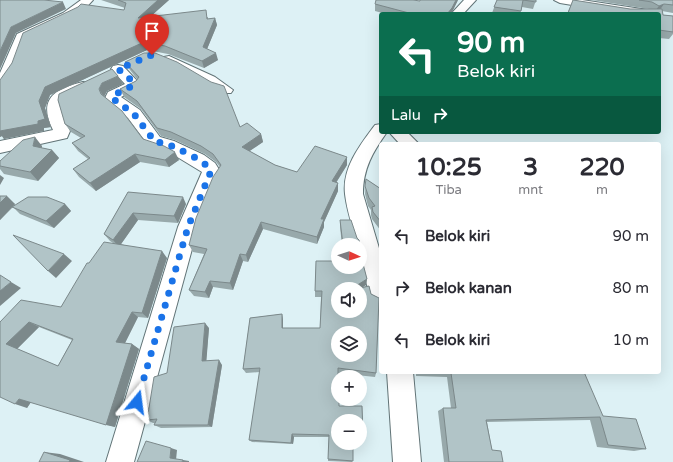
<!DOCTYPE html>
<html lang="id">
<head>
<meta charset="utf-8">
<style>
  :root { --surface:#fff; --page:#f2f2f3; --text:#2b2b33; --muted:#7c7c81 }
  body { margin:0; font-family:"Varela Round",sans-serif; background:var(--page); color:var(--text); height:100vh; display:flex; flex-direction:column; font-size:15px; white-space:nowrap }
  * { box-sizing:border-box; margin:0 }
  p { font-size:13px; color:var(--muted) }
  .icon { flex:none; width:22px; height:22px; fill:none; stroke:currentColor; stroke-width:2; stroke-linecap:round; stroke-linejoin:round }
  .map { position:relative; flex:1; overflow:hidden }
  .panel { position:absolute; left:379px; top:142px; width:282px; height:232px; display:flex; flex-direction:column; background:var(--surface); border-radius:4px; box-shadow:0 4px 16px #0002 }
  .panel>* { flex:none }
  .top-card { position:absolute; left:379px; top:12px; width:282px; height:122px; border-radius:4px; box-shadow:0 4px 16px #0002; background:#0b6e4f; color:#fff; overflow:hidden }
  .needle { width:26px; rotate:93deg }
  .fabs { position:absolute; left:331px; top:238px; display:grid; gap:8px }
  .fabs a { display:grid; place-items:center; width:36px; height:36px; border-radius:50%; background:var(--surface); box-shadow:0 4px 16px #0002; font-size:20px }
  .pin { position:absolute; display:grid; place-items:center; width:34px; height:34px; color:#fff; margin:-41px -17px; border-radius:50% 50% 50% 0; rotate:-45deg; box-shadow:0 0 4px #0007 }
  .pin .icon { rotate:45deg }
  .me { position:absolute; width:44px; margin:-22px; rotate:16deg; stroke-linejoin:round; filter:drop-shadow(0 0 3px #0008) }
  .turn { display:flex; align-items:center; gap:14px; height:84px; padding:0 12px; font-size:18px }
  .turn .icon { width:52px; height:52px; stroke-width:2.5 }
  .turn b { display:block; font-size:28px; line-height:34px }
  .then { display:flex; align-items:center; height:38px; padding:0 12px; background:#0003; gap:8px; font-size:15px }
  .eta { display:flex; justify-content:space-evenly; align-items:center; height:68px; text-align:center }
  .eta b { font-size:24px; font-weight:700; line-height:28px }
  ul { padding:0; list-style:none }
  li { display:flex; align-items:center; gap:12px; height:52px; padding:0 12px }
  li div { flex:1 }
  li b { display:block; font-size:15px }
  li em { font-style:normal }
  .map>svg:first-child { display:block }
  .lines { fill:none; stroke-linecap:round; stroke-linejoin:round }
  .minor-casing { stroke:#627477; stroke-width:2 }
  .minor { fill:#fff; fill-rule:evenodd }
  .wall { fill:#98a9ab; fill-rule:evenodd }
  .shaded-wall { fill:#7c898b }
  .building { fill:#b1c4c7; stroke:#7c898b; fill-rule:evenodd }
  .route { stroke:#1a73e8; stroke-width:7; stroke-dasharray:0 12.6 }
</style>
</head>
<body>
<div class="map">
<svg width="673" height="462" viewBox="0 0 673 462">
  <rect width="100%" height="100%" fill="#ddf1f5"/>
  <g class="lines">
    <defs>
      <path id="minor" d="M81 0H93L81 13 27 39 16 70 5 87 0 88V73L17 34 63 13Z
        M464 0H476L463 14H451Z
        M554 0H582L648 10 654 14H626L560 3Z
        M169 56 215 77 233 90 231 93H221L205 83 164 63 162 60 164 57Z
        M118 65 123 66 141 85 139 88 121 97 140 110 160 137 174 141 204 155 215 163 220 171 198 227 134 462H106L178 227 202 172 169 152 149 146 128 118 107 101 105 98 108 92 125 84 111 69 113 66Z
        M83 82 88 83 90 86 88 89 65 101 62 106 65 121 70 131 67 138 0 153V141L53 130C38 100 53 89 83 82Z
        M381 124V132H387C373 152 363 168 363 194L381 255V304L373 301C366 285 360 263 360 245H358C353 229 347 211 345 194 342 168 360 145 375 125Z
        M389 132H407L419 144H400Z
        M387 372H413L421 462H393Z"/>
    </defs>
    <use href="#minor" class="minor-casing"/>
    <use href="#minor" class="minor"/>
  </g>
  <path class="wall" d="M101 0H169L151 16 208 17V19L215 18 217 25 207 49 218 60 204 68 168 54 147 50 50 95 45 108 51 127 44 128V131L4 139 2 136 0 137V80L124 10 125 8Z
    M458 0 451 14H386L375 11V4L420 1Z
    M497 0H536L533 9 522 7 520 14H496L492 13Z
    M573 0 630 9H649L592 0H673V13L662 11 663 15 673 16V34L669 39 659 38V14H567Z
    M125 62 240 127 261 134 263 142 249 151 275 165 297 172 347 157V165L336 183H338V191L324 222V227L317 244 263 229 248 262 243 261 233 290 213 287 209 298 194 296 189 290 204 254 193 252 189 245 220 167 216 162 205 154 175 140 161 136 141 109 124 97 120 89 136 81 137 79 130 70Z
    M123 84 107 91 104 96 143 139 179 160 169 167 140 162 96 191 79 177 73 169 88 159 78 151 72 143 81 138 71 132 65 124 58 100Z
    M42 146V148L52 150 59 158 38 181 4 174 0 169V161Z
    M366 179 381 189V231L372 219 371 215V210L368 206 365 194Z
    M128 192 186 204 178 223 138 220 121 244 167 258 148 318 138 317 125 343 132 344 139 349 115 427 31 402 27 408 0 322 61 307 89 263 113 243 110 241 104 234ZM39 327 72 340 58 366 17 349Z
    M0 196 15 204 14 206 65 204 71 211 54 228 20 214 13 207 0 220Z
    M340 220 357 238 360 245H342L340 227Z
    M360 247 362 260 367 279 366 285 362 287 369 286 371 294 379 298 376 373 375 377 338 373V399H339V406H362L363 435 362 437H360V421H338V443H353L352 462 328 461 329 437H294L293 444 252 442 249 440 260 372 246 373 243 369 250 318 282 314 283 320V328H320L321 297H315V291L316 261H338V267H360ZM338 289H360V311H338ZM338 333H360V355H338Z
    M209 328 206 361 222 365 212 427 161 428 154 425 155 423H153L147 420 167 373Z
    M416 372H555L556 373 603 416 646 449 634 451 597 447 590 420 487 422 492 450 503 462H444L438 411 443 408H451L447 377 416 376Z"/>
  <path class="shaded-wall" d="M158 0H169L141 25 138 18Z
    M456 0H458L451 14H447Z
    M63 2 66 9 16 33 0 69V51L11 27Z
    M664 4 659 11 654 12 659 6Z
    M215 18 217 25 205 54 203 47Z
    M144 42 147 50 50 95 45 108 51 127 44 128V131L4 139 2 136 0 137V131L39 101 45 87Z
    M216 53 218 60 204 68 202 61Z
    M118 76 123 84 107 91 104 97 99 89 102 83Z
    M261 134 263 142 244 155 242 147Z
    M35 137 42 146 41 154 33 146Z
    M52 150 59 158 38 181 30 172Z
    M175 152 179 160 169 167 165 160Z
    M135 154 140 162 96 191 90 183Z
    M347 157V165L332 189V181Z
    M0 175 4 178 0 185Z
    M338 183V191L324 222V227L317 244V237L321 219Z
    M7 196 15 204 0 220V203Z
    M183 197 186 204 178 223 174 216Z
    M65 204 71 211 54 228 46 221Z
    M133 213 138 220 119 247 113 240Z
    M261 222 263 229 248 262 246 255Z
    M162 251 167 258 148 318 142 313Z
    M64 254 72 261 56 278 48 271Z
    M240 254 243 261 233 290 230 283Z
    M367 279 366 285 360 289H351Z
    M210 281 213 287 209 298 205 292Z
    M11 282 21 288 0 306V291Z
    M132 312 138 317 123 347 116 342Z
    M282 314 283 320V333L282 328Z
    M29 322 39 327 17 349 6 344Z
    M205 323 209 328 206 366 202 361Z
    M132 344 139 349 115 427 106 425Z
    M219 360 222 365 212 427 208 425Z
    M19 399 31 402 27 408 15 404Z
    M292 434 294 437 293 444 291 443Z
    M171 448 177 450 176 460 170 458Z
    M44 452 60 454 84 462H69Z
    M183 460 189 461V462H182Z"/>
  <path class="building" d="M0 0H44L63 2 11 27 0 51Z
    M118 0H158L138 18 206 10 207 19 215 18 203 47 216 53 202 61 165 46 144 42 45 87 39 101 45 119 38 121V124L0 131V80L12 63 23 33 78 7 81 4 124 10 126 3Z
    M376 0H413L420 1V0H456L452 8 447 14H408L409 13 375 4Z
    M497 0H536V2L523 0 521 11 494 7Z
    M573 0 630 9H662L663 15 673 16V32L659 30V14H570L568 13Z
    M639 0H673V5L664 4 659 6 652 2Z
    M144 53H155L177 62 211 82 224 86 240 127 247 123 261 134 242 147 275 165 297 172 315 146 347 157 332 181 338 183 321 219H324L317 237 261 222 246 255 240 254 230 283 210 281 205 292 189 290 207 249 189 245 196 218 213 177 221 165 213 154 201 146 171 132 157 128 137 101 120 89 136 81 139 77 125 62Z
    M112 69 118 76 102 83 99 89 101 94 122 111 143 139 164 146 175 152 165 160 135 154 90 183 73 169 90 158 72 143 85 136 65 124 58 100 59 94Z
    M35 137 33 146 52 150 30 172 0 166V161L23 140Z
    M366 179 381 189V222L373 212 372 207 375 206 369 198 365 186Z
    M128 192 183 197 174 216 133 213 113 240 104 234Z
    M0 196H7L0 203Z
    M28 197H47L65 204 46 221 12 207Z
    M340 220H351L357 238 359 240 360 245H343Z
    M13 235 64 254 48 271Z
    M104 242 162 251 142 313 132 312 116 342 132 344 106 425 19 399 15 404 0 397V322L21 300 61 307 87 263H89ZM29 322 73 339 58 366 6 344Z
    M360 247 362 260 367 279 351 289H338V311H360V289H356L369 286 371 294 379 298 376 373 338 368V399H339V406H362L363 435H360V421H338V443H353V461L328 459 329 435 292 434 291 443 249 440 260 368 243 369 250 318 282 314V328H320L322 291H315L316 261H338V267H360ZM338 333H360V355H338Z
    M0 275 11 282 0 291Z
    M205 323 202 361 219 360 208 425H154L157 419 147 420 154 377 167 373 174 327Z
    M433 372H555L556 373 584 372 603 416 636 419 646 449 608 445 600 417 486 420 492 450 501 451 503 462H449L443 408H456L451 373Z
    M146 441 171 448 170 458 183 460 182 462H137Z
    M44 452 70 460 69 462H39Z"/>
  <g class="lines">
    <path class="route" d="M137 402 188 227 211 171C209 163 174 146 164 143 161 142 158 143 155 142L134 114 112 98 114 95 134 85 130 79 118 69 152 55"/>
  </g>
</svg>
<div class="fabs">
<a><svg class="needle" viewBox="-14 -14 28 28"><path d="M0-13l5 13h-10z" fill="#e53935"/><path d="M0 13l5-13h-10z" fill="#7c7c81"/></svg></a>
<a><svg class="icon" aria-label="sound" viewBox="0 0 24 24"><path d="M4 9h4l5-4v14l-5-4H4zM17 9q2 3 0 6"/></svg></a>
<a><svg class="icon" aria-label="layers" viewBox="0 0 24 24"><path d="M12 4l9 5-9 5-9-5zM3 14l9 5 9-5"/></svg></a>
<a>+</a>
<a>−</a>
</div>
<div class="pin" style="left:152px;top:55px;background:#d93025"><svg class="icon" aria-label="arrive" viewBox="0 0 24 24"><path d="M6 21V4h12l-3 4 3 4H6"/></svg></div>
<svg class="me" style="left:137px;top:402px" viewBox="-20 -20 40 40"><path d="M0-17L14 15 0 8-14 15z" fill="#1a73e8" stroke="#fff" stroke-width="4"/></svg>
<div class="top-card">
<div class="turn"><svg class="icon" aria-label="left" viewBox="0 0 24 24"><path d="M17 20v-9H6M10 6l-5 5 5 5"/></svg><div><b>90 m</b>Belok kiri</div></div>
<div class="then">Lalu<svg class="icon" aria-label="right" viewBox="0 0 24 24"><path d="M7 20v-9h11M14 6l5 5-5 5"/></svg></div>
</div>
<section class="panel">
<div class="eta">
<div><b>10:25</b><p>Tiba</p></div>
<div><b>3</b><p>mnt</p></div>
<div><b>220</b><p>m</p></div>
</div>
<ul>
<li><svg class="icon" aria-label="left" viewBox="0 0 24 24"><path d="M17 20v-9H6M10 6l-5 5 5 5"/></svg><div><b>Belok kiri</b></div><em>90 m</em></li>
<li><svg class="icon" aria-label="right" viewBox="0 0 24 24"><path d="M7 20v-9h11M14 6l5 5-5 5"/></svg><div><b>Belok kanan</b></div><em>80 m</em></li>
<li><svg class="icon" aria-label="left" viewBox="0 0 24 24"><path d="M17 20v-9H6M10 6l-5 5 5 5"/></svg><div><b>Belok kiri</b></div><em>10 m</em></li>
</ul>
</section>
</div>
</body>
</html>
